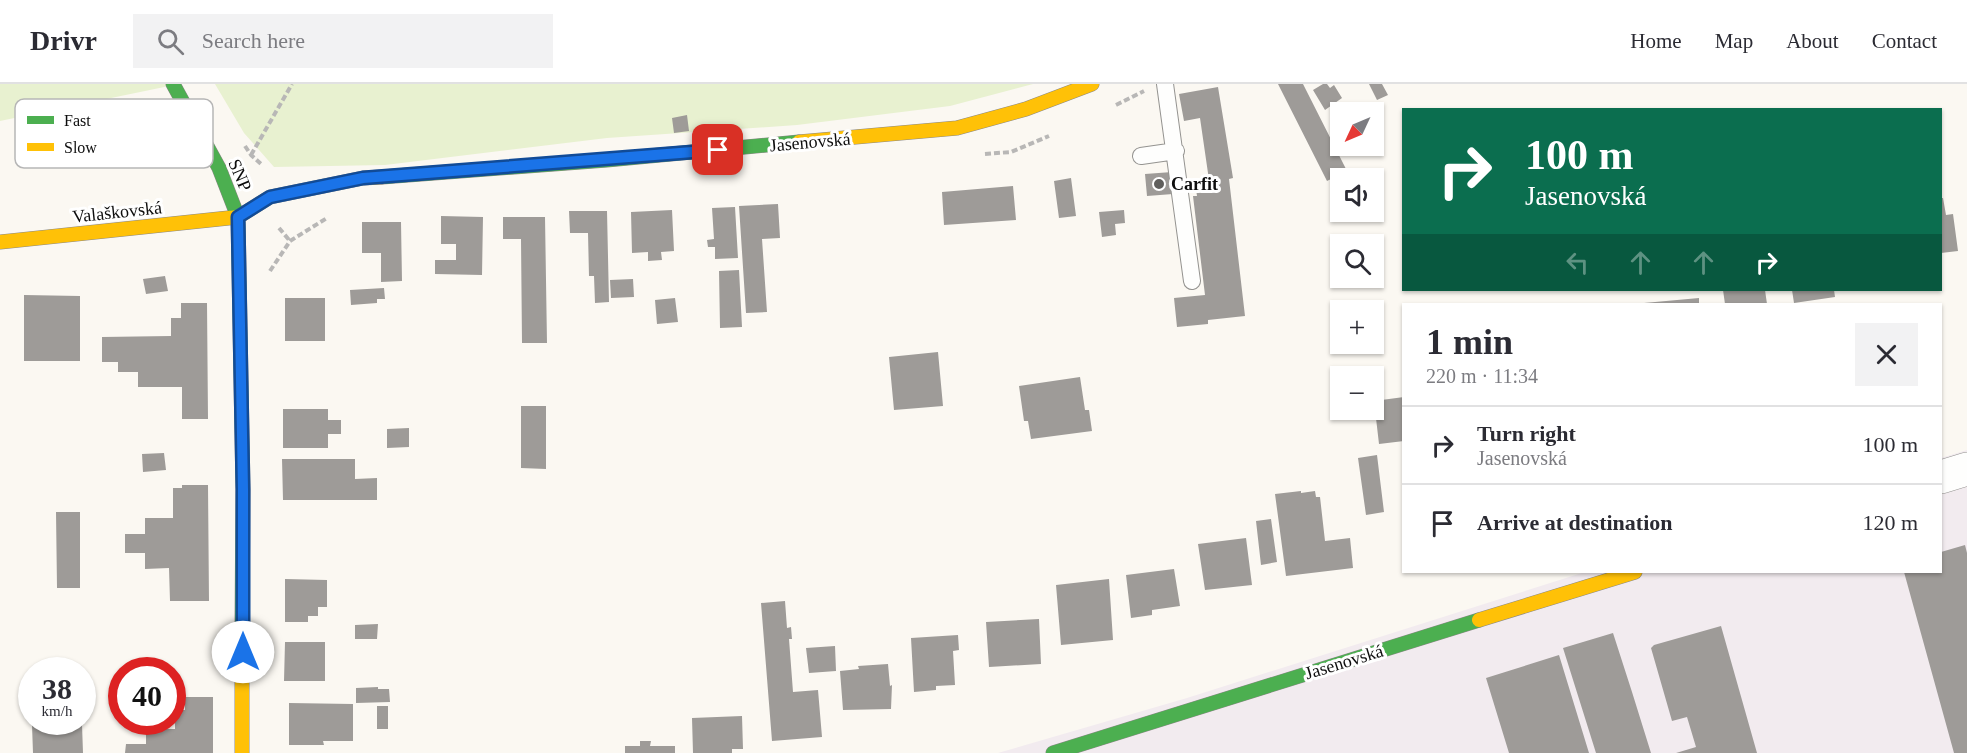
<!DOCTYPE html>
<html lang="en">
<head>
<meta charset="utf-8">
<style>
  :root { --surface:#fff; --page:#f2f2f3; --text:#2b2b33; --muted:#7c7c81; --line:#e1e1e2 }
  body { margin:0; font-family:Georgia,serif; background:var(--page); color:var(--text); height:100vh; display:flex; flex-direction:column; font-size:22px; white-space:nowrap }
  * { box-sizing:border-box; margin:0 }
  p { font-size:20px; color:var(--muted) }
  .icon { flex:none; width:33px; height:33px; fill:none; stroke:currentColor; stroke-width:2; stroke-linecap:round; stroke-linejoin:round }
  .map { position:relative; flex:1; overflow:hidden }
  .sheet { position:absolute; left:1402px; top:219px; width:540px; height:270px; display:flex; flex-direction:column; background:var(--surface); border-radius:0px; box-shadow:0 2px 4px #0004 }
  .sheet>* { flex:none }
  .top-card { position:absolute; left:1402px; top:24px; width:540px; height:183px; border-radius:0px; box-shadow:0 2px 4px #0004; background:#0b6e4f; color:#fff; overflow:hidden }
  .needle { width:39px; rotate:226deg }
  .fabs { position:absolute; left:1330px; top:18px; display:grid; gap:12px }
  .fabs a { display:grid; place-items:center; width:54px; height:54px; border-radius:0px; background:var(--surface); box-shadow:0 2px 4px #0004; font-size:30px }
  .speed { position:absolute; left:18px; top:573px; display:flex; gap:12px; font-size:30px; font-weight:700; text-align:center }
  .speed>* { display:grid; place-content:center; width:78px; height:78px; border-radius:50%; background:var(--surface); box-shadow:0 2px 4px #0004; line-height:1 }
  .speed small { font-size:15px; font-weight:400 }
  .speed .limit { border:9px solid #d22; background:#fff; color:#111 }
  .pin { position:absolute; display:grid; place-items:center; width:51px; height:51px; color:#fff; margin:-26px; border-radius:12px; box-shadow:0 3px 9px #0006 }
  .me { position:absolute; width:66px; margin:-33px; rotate:0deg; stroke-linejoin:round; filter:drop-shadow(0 0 4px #0008) }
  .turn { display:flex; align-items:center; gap:21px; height:126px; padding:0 24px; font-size:27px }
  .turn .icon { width:78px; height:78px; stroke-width:2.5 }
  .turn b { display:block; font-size:42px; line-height:51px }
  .lanes { display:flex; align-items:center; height:57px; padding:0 24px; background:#0003; justify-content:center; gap:30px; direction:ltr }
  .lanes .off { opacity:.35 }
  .round { display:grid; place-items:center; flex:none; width:63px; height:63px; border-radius:0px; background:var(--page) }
  .overview { display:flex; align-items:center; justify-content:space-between; height:102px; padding:0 24px }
  h1 { font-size:36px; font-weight:700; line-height:45px }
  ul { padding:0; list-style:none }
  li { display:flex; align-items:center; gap:18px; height:78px; padding:0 24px; border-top:2px solid var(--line) }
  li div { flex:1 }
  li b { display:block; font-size:22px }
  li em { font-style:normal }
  header { display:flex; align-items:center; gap:36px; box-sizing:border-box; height:84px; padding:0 30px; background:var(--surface); border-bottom:2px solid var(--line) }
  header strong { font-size:28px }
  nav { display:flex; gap:33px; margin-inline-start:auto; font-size:21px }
  .search { width:420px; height:54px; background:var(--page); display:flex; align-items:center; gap:15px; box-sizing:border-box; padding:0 21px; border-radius:0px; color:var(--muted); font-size:22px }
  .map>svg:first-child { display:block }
  .industrial { fill:#f2ebef }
  .green { fill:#e8f1d0 }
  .building { fill:#9e9b98 }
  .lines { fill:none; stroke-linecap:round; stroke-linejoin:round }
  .lane-casing { stroke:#949390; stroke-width:18 }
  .street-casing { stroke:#949390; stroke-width:34 }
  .fast-casing { stroke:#8b8987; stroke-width:15 }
  .slow-casing { stroke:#8b8987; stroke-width:15 }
  .path { stroke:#b8b7b6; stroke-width:4; stroke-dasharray:6 3; stroke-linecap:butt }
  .lane { stroke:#fefefd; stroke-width:16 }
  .street { stroke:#fefefd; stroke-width:33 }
  .fast { stroke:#4caf50; stroke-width:14 }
  .slow { stroke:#ffc107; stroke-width:14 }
  .route-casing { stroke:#114b97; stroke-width:15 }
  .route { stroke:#1a73e8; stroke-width:10 }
  .poi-dot { fill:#605f5d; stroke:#fff; stroke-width:2 }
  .labels { text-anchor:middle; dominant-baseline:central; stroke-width:6; stroke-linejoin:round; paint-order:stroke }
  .street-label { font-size:18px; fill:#0d0d0d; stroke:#fff }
  .poi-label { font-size:18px; font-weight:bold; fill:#0d0d0d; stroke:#fff; text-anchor:start }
  .key { fill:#fff; stroke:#b6b6b6; stroke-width:1.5 }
  .key-label { font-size:16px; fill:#0d0d0d }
</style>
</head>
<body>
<header>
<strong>Drivr</strong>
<div class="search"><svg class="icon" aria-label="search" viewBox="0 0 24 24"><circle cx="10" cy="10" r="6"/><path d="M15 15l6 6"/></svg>Search here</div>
<nav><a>Home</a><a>Map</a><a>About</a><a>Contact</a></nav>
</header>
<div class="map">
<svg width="1967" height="669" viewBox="0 0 1967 669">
  <rect width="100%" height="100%" fill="#fbf8f2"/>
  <path class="industrial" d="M1967 366V669H998L1187 614 1585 488H1941V374Z"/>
  <path class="green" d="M0 0H173L174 1 0 37Z
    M215 0H1033L950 22 797 41 607 54 385 81 274 83 244 49Z"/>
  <path class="building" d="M1278 0H1303L1347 87 1327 97Z
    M1323 0H1327L1330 4 1334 1 1342 14 1325 26 1313 6Z
    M1369 0H1382L1388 11 1377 16Z
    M1218 3 1233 94 1229 95 1245 232 1208 236V240L1177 243 1174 214 1205 211 1193 112H1197L1196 105 1201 98 1209 96 1200 34 1184 37 1179 10Z
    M687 31 689 47 674 49 672 34Z
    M1172 88 1173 110 1147 112 1145 90Z
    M1071 94 1076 132 1059 134 1054 97Z
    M1013 102 1016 136 944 141 942 108Z
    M1941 114H1943L1946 131 1953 130 1958 167 1941 169Z
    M778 120 780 154 762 155 767 228 746 229 739 122Z
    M735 123 738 174 715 175V163H708L707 156 714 155 712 124Z
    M672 126 674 167 661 168 662 176 648 177V168L632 169 631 128Z
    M1124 126 1125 139 1115 140 1116 151 1102 153 1099 128Z
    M569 127H607L609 218 595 219 594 192H589L588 149H570Z
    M441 132 483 133 482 191 435 190V176H456V160H441Z
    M503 133H545L547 259H522L521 155H503Z
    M362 138H401L402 197 381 198V169H362Z
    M739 186 742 243 720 244 719 187Z
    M165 192 168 207 146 210 143 195Z
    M633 195 634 213 611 214 610 196Z
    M384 204 385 215H377V219L351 221 350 206Z
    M1723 206H1765L1767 220H1725Z
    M1792 206H1834L1835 213 1794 219Z
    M24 211 80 212V277H24Z
    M285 214H325V257H285Z
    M675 214 678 238 657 240 655 216Z
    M1699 214V220H1644V219Z
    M181 219H207L208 335H182V303H138V288H118V278H102V253L171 252V234H181Z
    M938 268 943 322 894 326 889 273Z
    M1080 293 1085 326H1089L1092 347 1031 355 1028 337H1024L1019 302Z
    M1404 313V357L1379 360 1374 317Z
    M521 322H546V385L521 384Z
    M283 325H328V336H341V350H328V364H283Z
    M409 344V363L387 364V345Z
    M164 369 166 386 143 388 142 370Z
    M1377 371 1384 428 1366 431 1358 374Z
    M282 375H355V395L377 394V416H283Z
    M182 401H208L209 517H170L169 484 145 485V469H125V450H145V434H173V404H182Z
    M1301 407V409L1315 407 1316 413H1320L1325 457 1350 454 1353 484 1286 492 1275 410Z
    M56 428H80V504H57Z
    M1271 435 1277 478 1261 481 1256 437Z
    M1246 454 1252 501 1205 506 1198 460Z
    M1965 461 1967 469V669H1954L1904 488H1941V468Z
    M1174 485 1180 522 1152 526V531L1131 534 1126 491Z
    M285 495 327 496V523H318V532H308V538H285Z
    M1109 495 1113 556 1061 561 1056 501Z
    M785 517 787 544 791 543 792 555H789L793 608 818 606 822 653 772 657 761 519Z
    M1039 535 1041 580 989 583 986 538Z
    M378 540 377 555H355V541Z
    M1721 542 1757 669H1676L1696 663 1687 633 1672 637 1651 564 1654 561Z
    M1613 549 1632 608 1651 669H1596L1563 564Z
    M958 551 959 566 953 567 955 601 936 602V606L914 608 911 554Z
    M285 558H325V597H284Z
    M835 562 836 587 809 589 806 564Z
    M1559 571 1589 669H1509L1486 594Z
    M888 580 890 602 892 601 891 625 843 626 840 587 859 585 858 582Z
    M378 603V605H389L390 618 356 619V604Z
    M185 613H213V669H125L126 660H146V645H175V626H185Z
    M289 619 353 620V657H323L324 661H289Z
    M377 622H388V645H377Z
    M742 632 743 665H732V669H693L692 634Z
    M82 640 83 669H33L32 641Z
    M640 657H651L650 662H675V669H625V662H640Z"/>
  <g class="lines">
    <defs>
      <path id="lane" d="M1165 0 1192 197
        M1141 72 1176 67"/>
      <path id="street" d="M1941 393 1967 385"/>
      <path id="fast" d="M173 0 219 84 238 133 243 405 242 545
        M382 93 607 76 799 58
        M1053 669 1479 536"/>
      <path id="slow" d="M799 58 957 44 1026 25 1092 0
        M0 158 238 133 270 113 363 94 382 93
        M1479 536 1635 488
        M242 669V545"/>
    </defs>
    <use href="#lane" class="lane-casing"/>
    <use href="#street" class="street-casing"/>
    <use href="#fast" class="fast-casing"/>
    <use href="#slow" class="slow-casing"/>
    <path class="path" d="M1116 21 1144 7
      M245 62 251 71 261 80
      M985 70 1011 68 1049 52
      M251 71 292 0
      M279 144 290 157
      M270 187 290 157 327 134"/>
    <use href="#lane" class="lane"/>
    <use href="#street" class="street"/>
    <use href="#fast" class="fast"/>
    <use href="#slow" class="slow"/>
  </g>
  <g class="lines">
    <defs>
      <path id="route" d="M243 568V405L238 133 270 113 363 94 718 66"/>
    </defs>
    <use href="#route" class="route-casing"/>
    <use href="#route" class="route"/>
  </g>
  <circle class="poi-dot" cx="1159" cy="100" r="6"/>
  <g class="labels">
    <g class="street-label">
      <text transform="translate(810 58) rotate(-5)">Jasenovská</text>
      <text transform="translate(240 91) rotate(67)">SNP</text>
      <text transform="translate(117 128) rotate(-6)">Valaškovská</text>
      <text transform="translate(1344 578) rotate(-17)">Jasenovská</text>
    </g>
    <g class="poi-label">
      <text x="1171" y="100">Carfit</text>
    </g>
  </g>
  <rect x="15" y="15" width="198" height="69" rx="9" class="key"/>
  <rect x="27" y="32" width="27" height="8" fill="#4caf50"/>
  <rect x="27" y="59" width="27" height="8" fill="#ffc107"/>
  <g class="key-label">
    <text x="64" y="42">Fast</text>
    <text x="64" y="69">Slow</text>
  </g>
</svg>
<div class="fabs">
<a><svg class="needle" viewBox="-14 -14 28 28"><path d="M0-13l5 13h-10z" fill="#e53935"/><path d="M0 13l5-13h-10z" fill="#7c7c81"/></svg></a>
<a><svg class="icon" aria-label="sound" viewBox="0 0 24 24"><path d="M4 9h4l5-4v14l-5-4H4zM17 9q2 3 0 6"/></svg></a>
<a><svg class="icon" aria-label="search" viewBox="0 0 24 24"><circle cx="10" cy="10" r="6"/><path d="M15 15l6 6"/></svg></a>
<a>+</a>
<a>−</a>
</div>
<div class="speed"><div>38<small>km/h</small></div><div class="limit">40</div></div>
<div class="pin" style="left:718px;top:66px;background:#d93025"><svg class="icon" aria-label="arrive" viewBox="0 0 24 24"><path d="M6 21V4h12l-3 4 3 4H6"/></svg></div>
<svg class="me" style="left:243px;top:568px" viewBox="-20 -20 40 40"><circle r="19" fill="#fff"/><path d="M0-13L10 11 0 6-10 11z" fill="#1a73e8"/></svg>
<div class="top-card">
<div class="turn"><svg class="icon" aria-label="right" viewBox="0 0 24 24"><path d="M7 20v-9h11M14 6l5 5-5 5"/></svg><div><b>100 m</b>Jasenovská</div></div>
<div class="lanes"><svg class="icon off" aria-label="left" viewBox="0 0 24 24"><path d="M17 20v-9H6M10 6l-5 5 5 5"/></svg><svg class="icon off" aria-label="ahead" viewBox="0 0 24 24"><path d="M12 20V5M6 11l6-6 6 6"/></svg><svg class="icon off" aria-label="ahead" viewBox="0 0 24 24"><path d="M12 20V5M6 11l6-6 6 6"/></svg><svg class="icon" aria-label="right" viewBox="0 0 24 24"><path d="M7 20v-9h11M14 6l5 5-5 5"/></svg></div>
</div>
<section class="sheet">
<div class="overview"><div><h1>1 min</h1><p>220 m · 11:34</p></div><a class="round"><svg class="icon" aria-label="close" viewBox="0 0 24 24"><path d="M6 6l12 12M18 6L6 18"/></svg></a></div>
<ul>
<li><svg class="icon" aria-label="right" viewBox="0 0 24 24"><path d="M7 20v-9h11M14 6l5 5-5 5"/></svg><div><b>Turn right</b><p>Jasenovská</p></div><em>100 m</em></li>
<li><svg class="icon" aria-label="arrive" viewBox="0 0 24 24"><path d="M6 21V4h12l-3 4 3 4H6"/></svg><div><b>Arrive at destination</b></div><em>120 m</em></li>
</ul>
</section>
</div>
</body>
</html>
